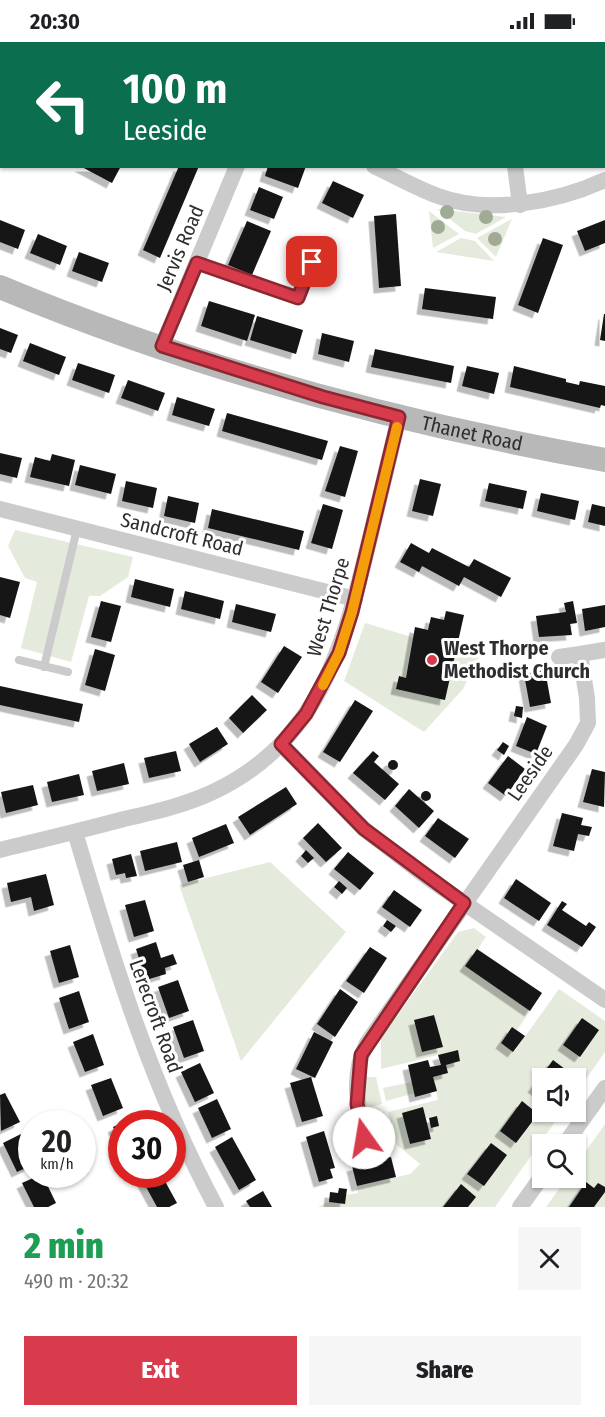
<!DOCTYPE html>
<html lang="en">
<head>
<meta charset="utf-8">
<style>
  :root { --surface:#fff; --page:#f6f6f6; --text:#202124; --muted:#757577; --accent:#d83c4c }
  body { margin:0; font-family:"Fira Sans Condensed",sans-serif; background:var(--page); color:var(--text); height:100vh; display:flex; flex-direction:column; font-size:22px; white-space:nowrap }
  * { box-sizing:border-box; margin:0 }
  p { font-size:20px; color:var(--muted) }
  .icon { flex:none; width:33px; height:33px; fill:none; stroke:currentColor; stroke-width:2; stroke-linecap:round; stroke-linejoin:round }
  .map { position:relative; height:1165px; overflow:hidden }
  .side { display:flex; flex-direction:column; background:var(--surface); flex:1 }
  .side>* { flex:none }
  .top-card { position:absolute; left:0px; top:0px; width:606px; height:126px; box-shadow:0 2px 4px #0004; background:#0b6e4f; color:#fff; overflow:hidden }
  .tools { position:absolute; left:532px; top:1026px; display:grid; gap:12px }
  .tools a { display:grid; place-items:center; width:54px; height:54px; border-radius:0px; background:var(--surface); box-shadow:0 2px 4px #0004; font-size:30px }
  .speed { position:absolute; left:18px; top:1068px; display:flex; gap:12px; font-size:30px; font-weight:700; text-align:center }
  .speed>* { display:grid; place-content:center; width:78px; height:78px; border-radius:50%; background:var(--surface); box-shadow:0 2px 4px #0004; line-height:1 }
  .speed small { font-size:15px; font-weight:400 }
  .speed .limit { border:9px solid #d22; background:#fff; color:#111 }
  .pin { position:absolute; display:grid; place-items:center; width:51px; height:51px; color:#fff; margin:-26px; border-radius:12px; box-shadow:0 3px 9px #0006 }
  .me { position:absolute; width:66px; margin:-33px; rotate:347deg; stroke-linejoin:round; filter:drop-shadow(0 0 4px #0008) }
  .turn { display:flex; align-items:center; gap:21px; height:126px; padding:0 24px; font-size:27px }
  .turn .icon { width:78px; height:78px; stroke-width:2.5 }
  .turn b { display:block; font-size:42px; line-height:51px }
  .round { display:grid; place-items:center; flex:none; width:63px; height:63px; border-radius:0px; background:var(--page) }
  .headline { display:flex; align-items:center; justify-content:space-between; height:102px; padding:0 24px }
  h1 { font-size:36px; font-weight:800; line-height:45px; color:#1e9e55 }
  .button { display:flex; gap:12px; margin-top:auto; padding:12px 24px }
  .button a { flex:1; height:69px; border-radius:0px; background:var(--accent); color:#fff; font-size:24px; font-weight:800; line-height:69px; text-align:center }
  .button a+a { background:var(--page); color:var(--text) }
  .status { display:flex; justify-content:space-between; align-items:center; height:42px; padding:0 30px; background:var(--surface); direction:ltr }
  .status svg { height:16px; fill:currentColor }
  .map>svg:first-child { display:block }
  .green { fill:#e4eadc; fill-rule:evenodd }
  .building { fill:#151515; filter:url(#shadow) }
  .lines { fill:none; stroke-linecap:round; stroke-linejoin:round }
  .lane { stroke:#cbcbcb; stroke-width:8 }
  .street { stroke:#cbcbcb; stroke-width:16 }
  .secondary { stroke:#b8b8b8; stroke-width:24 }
  .tree { fill:#a0ab95 }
  .route-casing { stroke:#8c2731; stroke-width:15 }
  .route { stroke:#d83c4c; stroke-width:10 }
  .slow { stroke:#f59e0b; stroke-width:10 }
  .poi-dot { fill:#d83c4c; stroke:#fff; stroke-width:2 }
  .labels { text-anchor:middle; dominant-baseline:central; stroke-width:6; stroke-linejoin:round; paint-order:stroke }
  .street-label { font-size:20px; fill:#2e2e2e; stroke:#fff }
  .poi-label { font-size:20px; font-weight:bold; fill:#2e2e2e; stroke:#fff; text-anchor:start }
</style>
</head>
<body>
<div class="status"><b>20:30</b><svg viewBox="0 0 49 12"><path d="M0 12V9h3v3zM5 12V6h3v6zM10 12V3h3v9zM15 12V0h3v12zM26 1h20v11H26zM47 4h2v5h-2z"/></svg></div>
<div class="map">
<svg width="605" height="1165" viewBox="0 0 605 1165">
  <defs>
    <filter id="shadow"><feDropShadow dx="-5.5" dy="5.5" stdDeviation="0" flood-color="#0004"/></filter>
  </defs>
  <rect width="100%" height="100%" fill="#fff"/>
  <path class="green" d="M437 167 506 175 476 192 465 189Z
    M429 169 459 192 433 206Z
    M512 177 496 215 477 196Z
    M461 196 475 199 494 219 436 210Z
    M15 488 133 515 128 535 100 554H89L71 620 21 606 37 540 25 536 8 504Z
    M365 581 415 596 406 636 399 634 396 647 457 603 481 610 463 647 424 690 344 639Z
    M270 820 346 890 241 1019 179 843Z
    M474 886 486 895 466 924 530 969 517 988 512 985 501 1001 514 1010 559 947 605 979V1010L576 1051V1036H543V1070H562L495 1165H318L328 1160 345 1162 346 1153 358 1151 357 1144 410 1132 420 1122 397 1103 388 1070 438 1058 433 1035 448 1031 446 1023 460 1019 458 1008 381 1027V996L458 890ZM434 973 442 1005 422 1010 414 979ZM423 1065 426 1076 437 1074 439 1084 429 1086 431 1097 410 1102 402 1071Z
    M364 1035H376L382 1062 364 1067Z
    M412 1040 415 1051 386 1059 383 1046Z
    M605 1082V1165H546L567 1136H576V1123Z"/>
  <path class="building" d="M80 124H121L112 141Z
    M179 124H199L160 216 143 208Z
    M268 124H306L298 146 265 134Z
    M333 139 364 153 353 176 322 161Z
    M259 145 283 155 274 177 250 168Z
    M396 172 401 244 379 246 374 174Z
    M0 178 25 188 18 207 0 200Z
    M605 178V201L585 209 577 189Z
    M247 179 271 189 252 233 228 223Z
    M38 192 67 204 60 223 30 211Z
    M543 196 563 203 538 271 518 263Z
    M79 210 109 221 102 240 72 229Z
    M425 246 496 255 493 277 422 267Z
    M209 259 255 273 247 299 201 284Z
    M604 272H605V299L600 298Z
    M257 274 303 288 296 312 250 298Z
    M0 286 18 293 11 311 0 307Z
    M322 291 354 299 349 320 318 312Z
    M30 301 66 315 59 333 23 319Z
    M375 307 454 324 451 341 371 325Z
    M78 321 115 333 109 351 72 338Z
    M467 324 499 331 494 352 462 344Z
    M514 324 566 337V340L579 343 580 339 605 344V364L601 363 600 366 510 345Z
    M128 338 165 351 158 369 121 356Z
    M177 355 215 367 209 384 172 373Z
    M227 371 328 399 322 418 222 389Z
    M340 404 358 409 345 455 325 449Z
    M0 411 22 416 17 436 0 432Z
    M52 412 75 418 69 444 30 435 35 415 50 419Z
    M80 423 116 432 111 452 75 443Z
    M420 437 441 442 433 474 412 469Z
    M126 439 157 446 153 466 122 459Z
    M489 441 527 449 523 467 485 459Z
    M541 451 579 459 575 478 537 469Z
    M168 454 199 461 195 481 164 474Z
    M323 462 343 468 332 507 311 501Z
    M592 462 605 465V484L588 480Z
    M212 467 304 489 299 508 208 486Z
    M411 501 429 511 432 506 469 525 474 517 511 536 501 555 464 535 459 544 422 524 419 530 400 520Z
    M0 535 20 540 10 576 0 573Z
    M135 537 174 547 170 565 131 555Z
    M185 549 224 559 220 577 181 567Z
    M101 559 121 564 111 600 91 595Z
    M573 559 577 581 570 582 572 593 539 595 536 574 566 570 564 561Z
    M236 562 276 572 271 590 232 580Z
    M605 563V585L585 589 582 567Z
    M446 569 464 573 445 658 396 647 399 634 406 636 415 585 428 588 431 575 444 578Z
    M284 604 302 615 278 651 261 640Z
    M95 607 115 613 105 649 85 643Z
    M545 628 551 661 530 665 524 632Z
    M0 644 83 662 79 680 0 663Z
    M252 653 267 668 243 691 229 676Z
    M355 658 373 669 340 720 323 710Z
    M516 664 523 665 522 676 514 674Z
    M527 675 547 684 536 712 516 704Z
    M217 685 228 702 200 720 189 702Z
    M503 700 509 704 504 713 497 708Z
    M176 709 181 729 149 736 144 716Z
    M373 709 379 714 374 720 399 742 385 758 353 731Z
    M508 714 525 727 506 754 488 741Z
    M388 723a5 5 0 1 1 10 0a5 5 0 1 1-10 0Z
    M124 721 129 742 97 749 92 729Z
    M592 727 605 730 604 765 583 760Z
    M79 732 84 753 52 760 47 740Z
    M33 743 38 763 6 771 1 750Z
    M286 745 297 762 250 793 238 775Z
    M409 747 434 769 419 786 395 764Z
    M421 754a5 5 0 1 1 10 0a5 5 0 1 1-10 0Z
    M562 771 583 776 581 783 592 785 589 794 578 792 574 809 553 804Z
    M438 776 469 797 455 816 425 794Z
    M318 781 342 806 326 820 303 796Z
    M226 782 234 801 199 815 192 796Z
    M177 800 182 820 145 829 140 809Z
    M306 808 314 816 308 821 301 814Z
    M348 810 374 831 360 848 334 827Z
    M131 812 137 834 126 836 125 831 116 833 112 817Z
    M199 818 204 835 188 840 183 823Z
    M46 832 54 863 34 869 31 855 11 860 7 841Z
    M516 837 551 861 539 879 504 856Z
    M339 839 347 846 342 852 334 845Z
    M394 848 422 868 410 885 382 865Z
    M145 858 154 889 134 895 125 863Z
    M562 859 567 862 562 868 586 884 589 880 596 885 582 905 547 883Z
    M387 878 396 884 391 890 383 884Z
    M156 900 161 916 173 912 177 922 165 926 166 932 146 938 136 907Z
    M70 903 79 935 59 941 50 909Z
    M370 905 387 916 364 951 346 939Z
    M477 907 542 951 530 969 465 924Z
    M178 938 189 969 169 976 158 945Z
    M340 947 358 960 335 995 317 982Z
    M79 949 89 980 69 987 59 956Z
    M434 973 443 1005 422 1010 414 978Z
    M582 976 599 988 580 1015 563 1003Z
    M193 978 204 1009 184 1016 173 985Z
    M512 985 525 994 513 1010 501 1001Z
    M314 990 333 1000 315 1036 296 1027Z
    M93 992 104 1023 85 1030 73 1000Z
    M458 1008 460 1019 446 1023 448 1031 433 1035 437 1049 415 1055 408 1023 428 1018 430 1025 441 1023 438 1013Z
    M553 1018 569 1030 565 1036H543V1052L533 1045Z
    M200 1021 214 1051 195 1060 181 1030Z
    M311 1035 323 1074 302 1080 290 1041Z
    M111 1036 123 1066 103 1074 91 1043Z
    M5 1051 20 1080 1 1089 0 1053Z
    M217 1057 231 1087 212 1096 198 1066Z
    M522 1059 538 1072 516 1101 500 1089Z
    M423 1065 431 1097 410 1102 402 1071Z
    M437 1074 439 1084 431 1086 429 1076Z
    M132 1076 135 1082H122V1102L113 1085Z
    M324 1089 335 1126 330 1127 333 1136 319 1140 306 1095Z
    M21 1092 32 1112V1123L17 1130 3 1101Z
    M232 1095 256 1138 239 1148 215 1105Z
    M491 1101 507 1113 484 1144 467 1132Z
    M391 1115 396 1135 357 1144 352 1124Z
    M42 1132 56 1161 48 1165H34L22 1141Z
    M139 1132H161L177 1161 169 1165H157Z
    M586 1140 594 1146 598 1141 605 1145V1150L594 1165H569Z
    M461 1142 476 1155 468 1165H443Z
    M339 1146 347 1147 345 1162 329 1160 330 1150 338 1151Z
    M263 1149 272 1165H250L246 1159Z"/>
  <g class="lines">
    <path class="lane" d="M227 2 229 0
      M197 221 298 256 312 220
      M19 618 68 630
      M44 625 77 487"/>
    <path class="street" d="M498 0V2
      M374 124C395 134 416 146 438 154 489 173 557 160 605 138
      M515 124 520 163
      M162 304 237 124
      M0 467 355 557
      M580 612 604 608
      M281 702 364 787 428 836 605 958
      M75 790C113 919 152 1046 216 1165
      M0 808C41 798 83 788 124 777 155 770 186 763 215 749 317 700 342 609 367 508 378 464 388 420 399 375
      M345 1101 365 1096C357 1064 351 1031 367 1001L576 703 588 681 587 656 580 612 559 615
      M565 1102 605 1046
      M520 1165 543 1133"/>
    <path class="secondary" id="s1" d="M0 245C194 326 399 381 605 418"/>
  </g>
  <g class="tree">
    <circle cx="447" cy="170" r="7"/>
    <circle cx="486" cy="175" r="7"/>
    <circle cx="438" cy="185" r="7"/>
    <circle cx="495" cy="197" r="7"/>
  </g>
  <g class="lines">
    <defs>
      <path id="route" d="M312 220 298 256 197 221 162 304 323 355 399 375 352 570 339 611 306 672 281 702 364 787 464 861 361 1013 357 1062 364 1096"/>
    </defs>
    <use href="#route" class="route-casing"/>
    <use href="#route" class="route"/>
    <path class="slow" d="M323 643 339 611 352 570 397 385"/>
  </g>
  <circle class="poi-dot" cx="432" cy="618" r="6"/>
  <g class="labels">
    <g class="street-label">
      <text transform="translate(180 206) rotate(-67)">Jervis Road</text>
      <text stroke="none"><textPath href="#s1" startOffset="495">Thanet Road</textPath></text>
      <text transform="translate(182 492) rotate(14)">Sandcroft Road</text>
      <text transform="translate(328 565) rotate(-73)">West Thorpe</text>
      <text transform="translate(530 731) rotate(-55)">Leeside</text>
      <text transform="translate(156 974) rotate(70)">Lerecroft Road</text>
    </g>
    <g class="poi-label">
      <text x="444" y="606">West Thorpe<tspan x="444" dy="23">Methodist Church</tspan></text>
    </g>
  </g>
</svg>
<div class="tools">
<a><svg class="icon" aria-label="sound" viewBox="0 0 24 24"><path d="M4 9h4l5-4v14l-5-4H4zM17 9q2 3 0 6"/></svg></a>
<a><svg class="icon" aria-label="search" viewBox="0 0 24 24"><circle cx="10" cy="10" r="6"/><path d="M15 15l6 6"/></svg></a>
</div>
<div class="speed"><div>20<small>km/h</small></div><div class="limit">30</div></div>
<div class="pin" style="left:312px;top:220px;background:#d93025"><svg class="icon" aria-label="arrive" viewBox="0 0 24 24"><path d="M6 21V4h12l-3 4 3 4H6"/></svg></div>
<svg class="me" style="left:364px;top:1096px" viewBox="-20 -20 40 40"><circle r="19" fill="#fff"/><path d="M0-13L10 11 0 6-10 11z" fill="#d83c4c"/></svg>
<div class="top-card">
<div class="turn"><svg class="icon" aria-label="left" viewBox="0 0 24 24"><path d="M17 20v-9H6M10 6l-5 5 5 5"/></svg><div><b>100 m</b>Leeside</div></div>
</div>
</div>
<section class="side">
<div class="headline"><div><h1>2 min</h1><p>490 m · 20:32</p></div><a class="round"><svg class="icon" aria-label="close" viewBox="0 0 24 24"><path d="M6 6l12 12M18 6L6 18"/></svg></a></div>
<div class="button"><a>Exit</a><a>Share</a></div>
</section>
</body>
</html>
